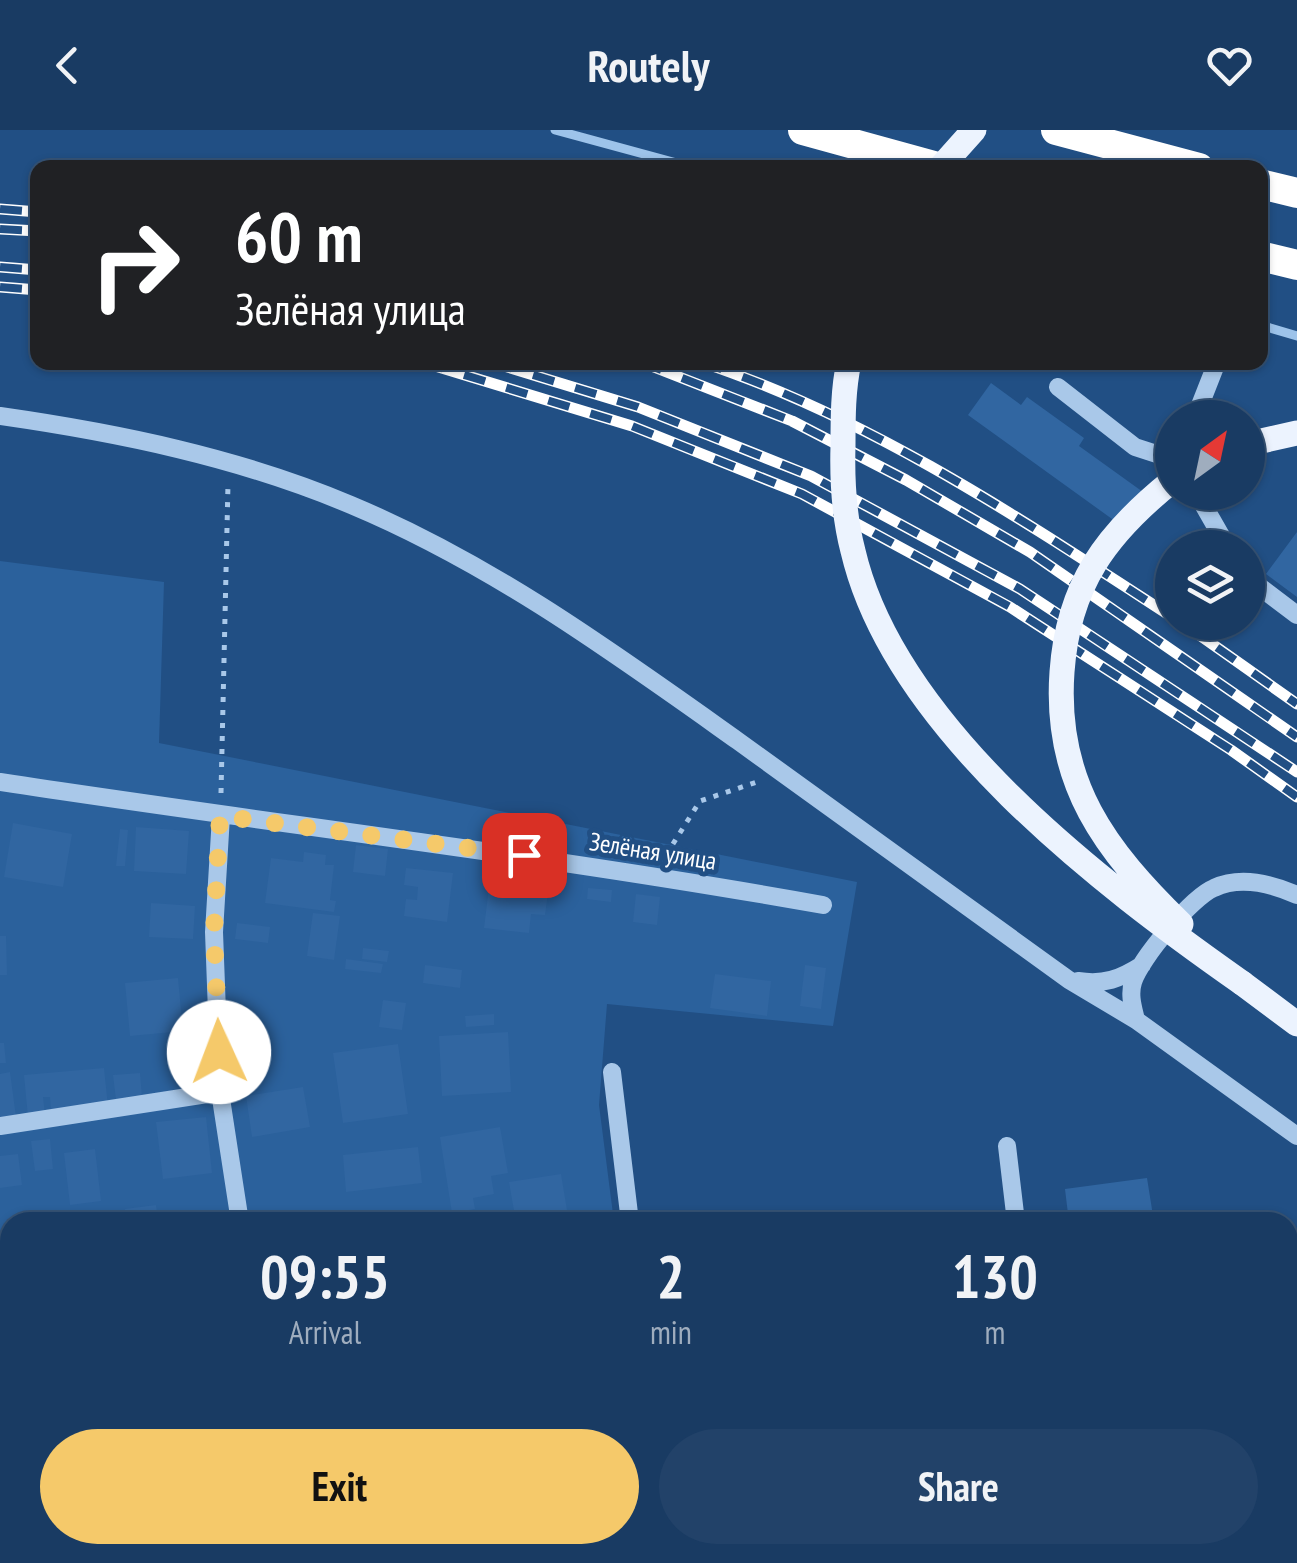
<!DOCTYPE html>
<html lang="en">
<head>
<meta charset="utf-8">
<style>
  :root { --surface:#193b63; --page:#224269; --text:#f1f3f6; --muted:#9fadbe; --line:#375578; --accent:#f5c96a }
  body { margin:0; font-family:"PT Sans Narrow",sans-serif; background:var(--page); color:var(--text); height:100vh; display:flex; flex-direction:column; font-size:38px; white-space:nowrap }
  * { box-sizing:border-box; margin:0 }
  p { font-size:32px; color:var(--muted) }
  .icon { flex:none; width:55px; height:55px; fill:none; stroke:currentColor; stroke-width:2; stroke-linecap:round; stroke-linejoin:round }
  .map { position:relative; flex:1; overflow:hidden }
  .details { position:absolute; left:0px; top:1082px; width:1298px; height:352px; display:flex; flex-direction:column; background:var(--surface); border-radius:30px 30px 0 0; box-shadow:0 2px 8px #0004,0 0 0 2px var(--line) }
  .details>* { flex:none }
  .guide { position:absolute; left:30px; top:30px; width:1238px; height:210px; border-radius:20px; box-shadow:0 2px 8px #0004,0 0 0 2px var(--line); background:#202124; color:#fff; overflow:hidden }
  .needle { width:65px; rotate:33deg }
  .tools { position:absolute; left:1155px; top:270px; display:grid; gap:20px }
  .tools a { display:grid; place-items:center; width:110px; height:110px; border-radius:50%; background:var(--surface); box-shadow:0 2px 8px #0004,0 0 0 2px var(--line); font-size:50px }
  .pin { position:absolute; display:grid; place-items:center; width:85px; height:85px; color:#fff; margin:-42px; border-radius:20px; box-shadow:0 5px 15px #0006 }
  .me { position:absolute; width:110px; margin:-55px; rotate:358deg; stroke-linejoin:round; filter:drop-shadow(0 0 8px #0008) }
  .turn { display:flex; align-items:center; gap:35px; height:210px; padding:0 40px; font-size:45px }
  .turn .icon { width:130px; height:130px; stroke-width:2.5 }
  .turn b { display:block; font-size:70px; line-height:85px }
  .eta { display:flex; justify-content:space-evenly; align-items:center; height:170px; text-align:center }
  .eta b { font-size:60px; font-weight:700; line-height:70px }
  .primary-button { display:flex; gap:20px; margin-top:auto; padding:20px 40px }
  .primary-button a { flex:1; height:115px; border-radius:60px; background:var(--accent); color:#111; font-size:40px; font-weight:700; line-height:115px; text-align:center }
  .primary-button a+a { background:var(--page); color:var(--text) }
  header { display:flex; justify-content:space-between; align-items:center; height:130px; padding:0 40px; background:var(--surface); font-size:45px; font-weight:700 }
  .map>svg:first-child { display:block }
  .green { fill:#2b619c }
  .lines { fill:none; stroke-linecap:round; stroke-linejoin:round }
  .stream { stroke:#9dc3ea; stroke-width:9 }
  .building { fill:#3166a1 }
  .path { stroke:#a9c8e9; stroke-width:5; stroke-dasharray:5 8; stroke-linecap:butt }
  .minor { stroke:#a9c8e9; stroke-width:18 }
  .major { stroke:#ecf3fe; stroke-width:25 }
  .highway { stroke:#fff; stroke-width:30 }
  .rail-casing { stroke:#fff; stroke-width:11 }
  .rail { stroke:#214f84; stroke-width:8; stroke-dasharray:22; stroke-linecap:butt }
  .major-bridge { stroke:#ecf3fe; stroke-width:25 }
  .route { stroke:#f5c96a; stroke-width:18; stroke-dasharray:0 32.4 }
  .labels { text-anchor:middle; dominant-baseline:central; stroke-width:10; stroke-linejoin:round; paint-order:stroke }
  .street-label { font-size:25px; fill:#fff; stroke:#214f84 }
</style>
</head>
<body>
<header><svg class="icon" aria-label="back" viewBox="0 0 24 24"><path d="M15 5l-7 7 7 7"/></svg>Routely<svg class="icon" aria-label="heart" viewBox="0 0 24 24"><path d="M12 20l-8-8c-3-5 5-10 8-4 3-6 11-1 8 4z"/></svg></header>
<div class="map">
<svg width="1297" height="1433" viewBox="0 0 1297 1433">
  <rect width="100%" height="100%" fill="#214f84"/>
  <path class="green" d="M0 431 164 452 159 613 857 752 833 896 607 874 599 975 614 1092H10V1425H656L657 1433H0Z"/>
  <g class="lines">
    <path class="stream" d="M555 0 695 38
      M1260 195 1297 206"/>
  </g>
  <path class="building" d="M991 253 1021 275 1027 267 1084 308 1079 316 1143 362 1119 394 968 285Z
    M1297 402V467L1266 444Z
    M13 693 72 704 63 757 4 747Z
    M136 697 189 701 186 744 134 741Z
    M120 699 128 700 125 736H116Z
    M356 715 388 719 385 746 353 742Z
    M304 722 326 725 325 735H334L330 770 336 771 334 782 265 773 271 728 303 732Z
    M406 738 453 743 447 792 404 786 406 769 417 770 418 757 404 755Z
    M491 741 550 748 545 785 531 784 529 803 484 798Z
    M588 758 612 760 611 772 587 769Z
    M636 764 660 767 657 795 633 792Z
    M151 773 195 776 193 809 149 807Z
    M313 783 340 786 334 830 307 826Z
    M237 793 270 797 268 813 235 809Z
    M0 806H6L7 845H0Z
    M363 818 389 821 387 832 362 829Z
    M346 829 383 834 381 843 345 839Z
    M425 835 462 840 460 858 423 853Z
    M805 835 826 838 821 879 800 876Z
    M715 844 771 851 767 886 710 878Z
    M178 848 183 901 130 906 125 853Z
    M383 870 406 873 402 900 379 897Z
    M494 884V895L466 897 465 886Z
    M508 902 511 962 442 966 439 906Z
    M0 913H4L6 933H0Z
    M398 914 408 984 343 993 333 923Z
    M104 938 108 977 51 982 50 967H43L45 985 28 987 24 945Z
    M10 942 16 987 0 989V944Z
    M140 943 142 967 116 970 113 945Z
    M303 957 310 997 252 1007 246 966Z
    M206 987 212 1043 163 1049 156 992Z
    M500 997 508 1043 491 1046 494 1064 473 1068 475 1079 452 1083 440 1007Z
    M50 1009 53 1039 35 1041 31 1011Z
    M418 1017 422 1053 346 1062 343 1025Z
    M95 1019 101 1071 70 1075 64 1023Z
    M18 1024 22 1055 0 1058V1026Z
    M561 1044 569 1092H516L509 1052Z
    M1147 1048 1154 1092H1069L1065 1059Z
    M156 1075 158 1092H126L125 1079Z
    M689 1085 690 1090 714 1087 715 1092H650Z
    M807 1087 808 1092H783V1090Z
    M8 1130 10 1141 0 1142V1131Z
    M3 1228 6 1257H0V1229Z
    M10 1306V1345L6 1346 0 1308Z
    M1297 1313V1334L1288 1325Z
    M10 1390V1405L2 1407 0 1392Z
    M92 1425H137L139 1433H93Z
    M194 1425H244L245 1433H194Z
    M371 1425H415L417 1433H373Z
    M733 1425H789V1430L784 1433H734Z
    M1249 1425H1275V1433L1249 1432Z
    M333 1427 334 1433H310V1431Z
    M1173 1427 1174 1433H1141V1431Z"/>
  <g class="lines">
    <path class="path" d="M221 663 228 354
      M666 725 700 671 757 652"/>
    <path class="minor" d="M1058 257 1135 317 1172 329
      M0 286C119 303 240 328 351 375 492 434 614 523 738 611 848 691 959 770 1069 850L1136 890 1297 1006
      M1195 288 1217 232
      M1196 362 1228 418
      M1248 448 1297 485
      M0 652C274 694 550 726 823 775
      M221 686 214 802 220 962 240 1092
      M1078 851C1104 855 1120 849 1142 835
      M1136 890C1133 877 1129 865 1133 852 1140 829 1192 767 1214 758 1240 746 1272 754 1297 765
      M612 942 630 1092
      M0 996 220 962
      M1007 1016 1016 1092
      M1288 1150 1297 1158
      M0 1272 10 1271
      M280 1425 281 1433
      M671 1425 672 1433
      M1056 1425V1433"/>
    <path class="major" d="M1248 314 1297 303
      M1242 853 1297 894"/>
    <path class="highway" d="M803 0 941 38
      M1056 0 1199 38
      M1260 54 1297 63
      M1260 126 1297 135"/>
    <defs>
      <path id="rail" d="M0 79 38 82
        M0 99 38 101
        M0 137 38 140
        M0 157 38 160
        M422 232 632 296 802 364 1010 477 1231 620 1297 667
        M491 232 638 277 811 346 1020 459 1297 642
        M641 232 792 291 906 350 1030 422 1297 607
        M701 232C871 288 1024 391 1172 487
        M1181 492 1297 574"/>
    </defs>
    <use href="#rail" class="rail-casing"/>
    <use href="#rail" class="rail"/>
    <path class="major-bridge" d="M940 38 974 0
      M849 232C843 259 843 288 843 316 842 351 844 387 853 421 894 597 1102 755 1242 853
      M1172 351C1106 404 1068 455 1062 542 1054 653 1105 720 1181 794"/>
  </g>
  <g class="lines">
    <path class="route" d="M219 922 214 802 220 686 524 725"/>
  </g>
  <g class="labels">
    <g class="street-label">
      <text transform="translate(653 721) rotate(9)">Зелёная улица</text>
    </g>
  </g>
</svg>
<div class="tools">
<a><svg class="needle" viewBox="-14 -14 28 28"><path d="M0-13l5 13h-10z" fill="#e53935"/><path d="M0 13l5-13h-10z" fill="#9fadbe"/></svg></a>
<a><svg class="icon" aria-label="layers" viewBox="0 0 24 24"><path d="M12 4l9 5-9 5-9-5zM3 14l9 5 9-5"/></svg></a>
</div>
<div class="pin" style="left:524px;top:725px;background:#d93025"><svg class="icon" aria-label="arrive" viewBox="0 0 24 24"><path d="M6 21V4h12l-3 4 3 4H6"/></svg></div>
<svg class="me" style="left:219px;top:922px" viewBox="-20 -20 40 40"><circle r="19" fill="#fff"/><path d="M0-13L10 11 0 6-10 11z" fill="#f5c96a"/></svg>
<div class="guide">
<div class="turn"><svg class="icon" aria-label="right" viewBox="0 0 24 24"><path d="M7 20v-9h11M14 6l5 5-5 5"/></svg><div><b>60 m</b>Зелёная улица</div></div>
</div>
<section class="details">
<div class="eta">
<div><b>09:55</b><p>Arrival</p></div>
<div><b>2</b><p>min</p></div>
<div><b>130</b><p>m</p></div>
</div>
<div class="primary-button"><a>Exit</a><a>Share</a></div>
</section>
</div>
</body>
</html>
